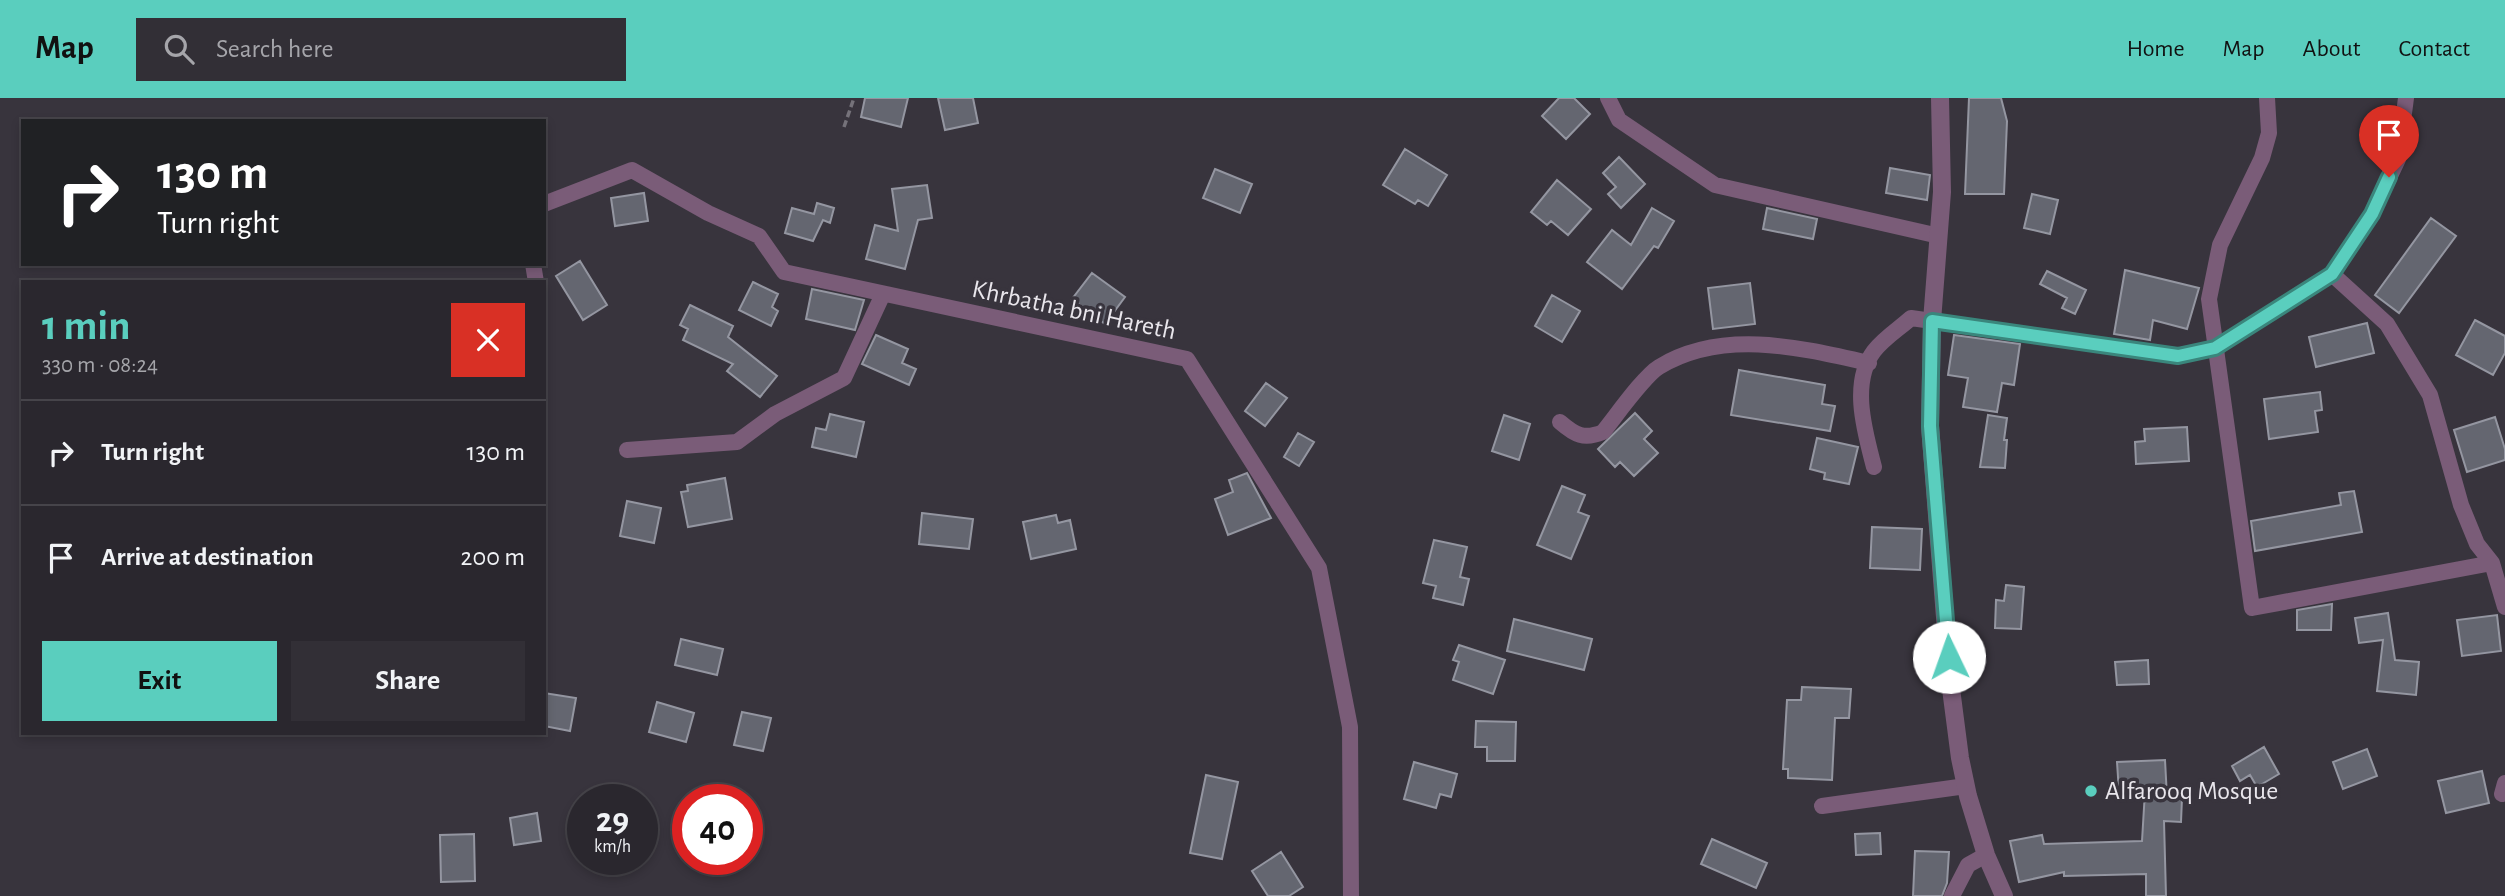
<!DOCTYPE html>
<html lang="en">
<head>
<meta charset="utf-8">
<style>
  :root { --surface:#2a272e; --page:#322f36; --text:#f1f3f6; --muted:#a5a5aa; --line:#46444a; --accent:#5acebe }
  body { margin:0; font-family:"Alegreya Sans",sans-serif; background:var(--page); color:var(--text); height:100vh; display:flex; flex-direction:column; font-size:26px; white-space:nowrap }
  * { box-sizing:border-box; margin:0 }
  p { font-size:23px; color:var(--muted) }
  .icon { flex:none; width:38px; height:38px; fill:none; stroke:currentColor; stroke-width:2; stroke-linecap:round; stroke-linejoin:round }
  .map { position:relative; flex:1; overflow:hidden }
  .details { position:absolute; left:21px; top:182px; width:525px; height:455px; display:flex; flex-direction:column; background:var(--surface); border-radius:0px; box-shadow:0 4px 10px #0003,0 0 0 2px var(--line) }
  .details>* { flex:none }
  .banner { position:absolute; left:21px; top:21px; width:525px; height:147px; border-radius:0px; box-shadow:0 4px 10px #0003,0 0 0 2px var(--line); background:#202124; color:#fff; overflow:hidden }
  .speed { position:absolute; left:567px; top:686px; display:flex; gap:14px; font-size:35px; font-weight:700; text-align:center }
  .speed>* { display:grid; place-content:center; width:91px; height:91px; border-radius:50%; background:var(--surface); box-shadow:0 4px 10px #0003,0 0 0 2px var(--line); line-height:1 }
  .speed small { font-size:18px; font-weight:400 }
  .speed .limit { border:10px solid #d22; background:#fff; color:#111 }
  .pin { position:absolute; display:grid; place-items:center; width:60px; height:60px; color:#fff; margin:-72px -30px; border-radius:50% 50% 50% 0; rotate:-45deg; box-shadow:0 0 7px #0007 }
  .pin .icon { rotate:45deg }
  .me { position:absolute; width:77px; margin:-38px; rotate:357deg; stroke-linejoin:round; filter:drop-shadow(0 0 5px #0008) }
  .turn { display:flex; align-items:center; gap:24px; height:147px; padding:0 21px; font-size:32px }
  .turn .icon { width:91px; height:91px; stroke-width:2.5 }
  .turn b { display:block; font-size:49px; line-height:60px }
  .round { display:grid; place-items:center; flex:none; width:74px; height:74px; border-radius:0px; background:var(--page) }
  .summary { display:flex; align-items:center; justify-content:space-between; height:119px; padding:0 21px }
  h1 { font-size:42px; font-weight:700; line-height:52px; color:var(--accent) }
  .primary-button { display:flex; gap:14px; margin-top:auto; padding:14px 21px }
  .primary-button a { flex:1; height:80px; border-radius:0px; background:var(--accent); color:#111; font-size:28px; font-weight:700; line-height:80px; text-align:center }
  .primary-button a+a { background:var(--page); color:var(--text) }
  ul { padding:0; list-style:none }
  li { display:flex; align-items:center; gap:21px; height:105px; padding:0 21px; border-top:2px solid var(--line) }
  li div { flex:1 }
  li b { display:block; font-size:26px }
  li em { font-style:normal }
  header { display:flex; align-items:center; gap:42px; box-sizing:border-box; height:98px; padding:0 35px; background:var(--accent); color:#111 }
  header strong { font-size:33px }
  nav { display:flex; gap:38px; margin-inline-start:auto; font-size:24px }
  .search { width:490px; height:63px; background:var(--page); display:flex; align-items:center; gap:18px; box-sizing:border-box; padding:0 24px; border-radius:0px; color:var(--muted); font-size:26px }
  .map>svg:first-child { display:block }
  .building { fill:#646670; stroke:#9496a1; stroke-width:2 }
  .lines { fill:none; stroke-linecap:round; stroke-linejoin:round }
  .path { stroke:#75727a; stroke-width:3.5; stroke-dasharray:7 3.5; stroke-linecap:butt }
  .minor { stroke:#7a5c78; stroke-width:16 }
  .tertiary { stroke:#7a5c78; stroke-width:18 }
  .route-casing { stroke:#3a867c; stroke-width:18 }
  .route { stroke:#5acebe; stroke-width:12 }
  .poi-dot { fill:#5acebe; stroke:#38343d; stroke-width:2.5 }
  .labels { text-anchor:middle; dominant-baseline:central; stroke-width:7; stroke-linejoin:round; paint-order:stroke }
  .street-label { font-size:26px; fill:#e9e6ec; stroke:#38343d }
  .poi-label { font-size:26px; fill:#e9e6ec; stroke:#38343d; text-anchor:start }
</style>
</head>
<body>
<header>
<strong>Map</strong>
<div class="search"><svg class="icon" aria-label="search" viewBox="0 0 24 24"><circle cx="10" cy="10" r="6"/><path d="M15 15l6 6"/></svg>Search here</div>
<nav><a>Home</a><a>Map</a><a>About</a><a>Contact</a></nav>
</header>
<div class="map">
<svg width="2505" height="798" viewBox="0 0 2505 798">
  <rect width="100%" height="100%" fill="#38343d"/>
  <path class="building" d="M865 0H908L901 29 861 19Z
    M938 0H973L978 25 945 32Z
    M1559 0H1574L1590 16 1566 41 1542 18Z
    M1969 0H2001L2007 23 2004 96H1965Z
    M1405 51 1447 77 1428 108 1418 102 1415 106 1383 87Z
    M1619 59 1645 86 1621 110 1608 96 1616 89 1603 75Z
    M1890 70 1930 77 1927 102 1886 95Z
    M1215 71 1252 86 1240 115 1203 100Z
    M1557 82 1591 111 1568 137 1551 123 1547 127 1531 114Z
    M927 87 932 120 918 122 905 171 866 161 875 127 898 133 892 91Z
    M644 95 648 123 615 128 611 100Z
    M2032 96 2058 102 2050 136 2024 130Z
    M817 105 834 110 830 125 823 122 813 143 785 135 792 110 814 116Z
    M1652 110 1674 123 1658 150 1654 148 1622 191 1587 164 1612 132 1631 147Z
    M1767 110 1817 121 1813 141 1763 131Z
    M2431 120 2456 138 2399 215 2375 197Z
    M580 163 607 207 583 222 556 178Z
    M2125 172 2199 190 2187 231 2153 222 2150 242 2114 236Z
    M2047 173 2086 192 2075 216 2062 210 2067 200 2040 186Z
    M1092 175 1125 199 1105 226 1072 201Z
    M753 184 778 196 772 209 778 213 771 228 739 212Z
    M1750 185 1755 226 1713 231 1708 190Z
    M812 191 864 202 855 232 806 221Z
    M1552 197 1580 213 1562 244 1535 228Z
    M690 207 733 228 728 239 777 278 760 299 727 273 733 266 683 242 688 231 680 227Z
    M2475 222 2505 238V255L2493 277 2456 257Z
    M2367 225 2374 255 2316 269 2309 239Z
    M876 237 908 251 902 265 916 271 909 287 862 266Z
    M1954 237 2020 246 2014 287 2002 285 1997 314 1963 309 1968 280 1948 277Z
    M1739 272 1825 287 1822 306 1835 308 1830 333 1731 317Z
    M1266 285 1287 300 1265 328 1245 313Z
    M2320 294 2322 312 2315 313 2318 334 2269 341 2264 301Z
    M1635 315 1652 333 1644 341 1658 355 1634 378 1620 364 1615 369 1598 351Z
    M830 316 864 324 856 359 812 349 816 330 826 332Z
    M1504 317 1530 326 1519 362 1492 353Z
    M1988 317 2007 320 2004 342H2007L2005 370 1980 369Z
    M2495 319 2505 351V362L2467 374 2454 332Z
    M2187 329 2189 363 2136 366 2135 344 2145 343 2144 331Z
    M1298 335 1314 344 1299 368 1284 359Z
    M1817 340 1858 349 1849 386 1824 381 1825 375 1810 371Z
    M1247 375 1271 420 1228 437 1215 401 1233 394 1229 382Z
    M725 380 732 421 688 429 681 394 688 393 687 387Z
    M1562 388 1585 397 1578 414 1589 418 1571 461 1537 447Z
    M2354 393 2362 434 2255 453 2251 423 2341 407 2339 395Z
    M627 403 661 410 654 445 620 438Z
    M922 415 973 421 969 451 919 446Z
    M1056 417 1058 425 1070 422 1076 451 1031 461 1023 424Z
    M1872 429 1922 431 1920 472 1870 470Z
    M1434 442 1467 449 1460 479 1469 481 1463 507 1433 500 1436 488 1423 485Z
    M2006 487 2024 489 2021 531 1995 530 1996 502 2004 503Z
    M2332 506 2331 532H2297V512Z
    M2388 515 2395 562 2419 564 2416 597 2377 593 2383 542 2359 545 2355 520Z
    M2497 517 2501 553 2462 558 2457 522Z
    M1514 521 1592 541 1584 572 1507 553Z
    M681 541 723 551 717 577 675 567Z
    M1459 547 1505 562 1493 596 1453 582 1459 564 1453 562Z
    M2148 562 2149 586 2117 587 2115 564Z
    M1802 589 1851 591 1849 620H1835L1832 682 1788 680V671H1783L1787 602H1801Z
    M544 595 576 600 570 633 544 628Z
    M657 604 694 615 686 644 649 634Z
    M742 614 771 620 763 653 734 647Z
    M1476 623 1516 624 1515 663H1487V649H1475Z
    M2264 649 2279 676 2257 689 2250 677 2240 683 2232 668Z
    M2367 651 2377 678 2343 691 2333 664Z
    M2165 662 2167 699 2182 700 2181 724 2164 723 2166 798H2146V776L2064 778V774L2019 784 2010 743 2042 737 2044 746 2142 743 2145 693 2119 694 2117 664Z
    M1414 664 1457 676 1451 699 1440 696 1436 710 1404 701Z
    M2482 673 2489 705 2446 715 2438 683Z
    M1206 677 1238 684 1222 761 1190 755Z
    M537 715 541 743 514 747 510 720Z
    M1880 735 1881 756 1856 757 1855 736Z
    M474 736 475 783 441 784 440 737Z
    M1712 741 1767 765 1756 790 1701 766Z
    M1915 753 1949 754 1947 785 1942 798H1913Z
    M1281 754 1303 789 1289 798H1268L1252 773Z"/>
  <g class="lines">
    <path class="path" d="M844 29 854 0"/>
    <path class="minor" d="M1608 0 1619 22 1715 87 1939 138
      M2267 0 2269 35 2262 60 2220 147 2209 201 2252 510 2492 465
      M544 106 632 72 708 115 759 138 784 174 1187 261 1319 470 1350 629 1351 798
      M533 166 536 184
      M2332 176 2387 226 2430 297 2461 407 2477 446 2492 465 2505 509
      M1560 324C1575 337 1584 342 1603 334 1616 318 1644 278 1659 269 1723 230 1802 250 1869 265
      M627 352 737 344 775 316 844 280 883 196
      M1874 369C1865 334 1850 285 1874 253 1884 240 1900 230 1911 220L2178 258 2215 250 2332 176 2372 116 2398 61 2406 0
      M2502 696 2505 685
      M1822 708 1966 688
      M1952 798 1968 767 1986 757"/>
    <path class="tertiary" d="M1940 0 1942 94 1932 223 1930 328 1950 583 1960 660 1968 698 1986 757 2004 798"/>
  </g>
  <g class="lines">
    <defs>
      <path id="route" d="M1949 559 1930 328 1932 223 2178 258 2215 250 2332 176 2372 116 2389 79"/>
    </defs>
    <use href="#route" class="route-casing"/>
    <use href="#route" class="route"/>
  </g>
  <circle class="poi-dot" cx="2091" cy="693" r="7"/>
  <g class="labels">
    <g class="street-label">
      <text transform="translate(1074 212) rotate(12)">Khrbatha bni Hareth</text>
    </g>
    <g class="poi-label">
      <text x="2105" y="693">Alfarooq Mosque</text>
    </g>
  </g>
</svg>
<div class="speed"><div>29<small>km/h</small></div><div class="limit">40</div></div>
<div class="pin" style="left:2389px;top:79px;background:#d93025"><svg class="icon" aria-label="arrive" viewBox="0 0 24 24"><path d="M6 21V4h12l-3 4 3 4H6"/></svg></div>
<svg class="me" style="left:1949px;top:559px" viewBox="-20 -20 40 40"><circle r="19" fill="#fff"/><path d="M0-13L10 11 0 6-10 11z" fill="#5acebe"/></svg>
<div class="banner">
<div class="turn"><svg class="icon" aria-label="right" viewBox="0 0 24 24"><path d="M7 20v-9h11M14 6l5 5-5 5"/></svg><div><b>130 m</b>Turn right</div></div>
</div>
<section class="details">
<div class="summary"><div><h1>1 min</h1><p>330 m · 08:24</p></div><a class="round" style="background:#d93025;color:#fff"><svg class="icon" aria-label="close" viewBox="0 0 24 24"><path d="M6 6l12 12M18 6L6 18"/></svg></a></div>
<ul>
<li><svg class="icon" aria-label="right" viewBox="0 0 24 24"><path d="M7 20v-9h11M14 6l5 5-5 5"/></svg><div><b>Turn right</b></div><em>130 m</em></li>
<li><svg class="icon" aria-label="arrive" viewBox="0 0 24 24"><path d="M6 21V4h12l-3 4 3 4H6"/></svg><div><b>Arrive at destination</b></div><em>200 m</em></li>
</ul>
<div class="primary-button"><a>Exit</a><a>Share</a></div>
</section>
</div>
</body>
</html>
